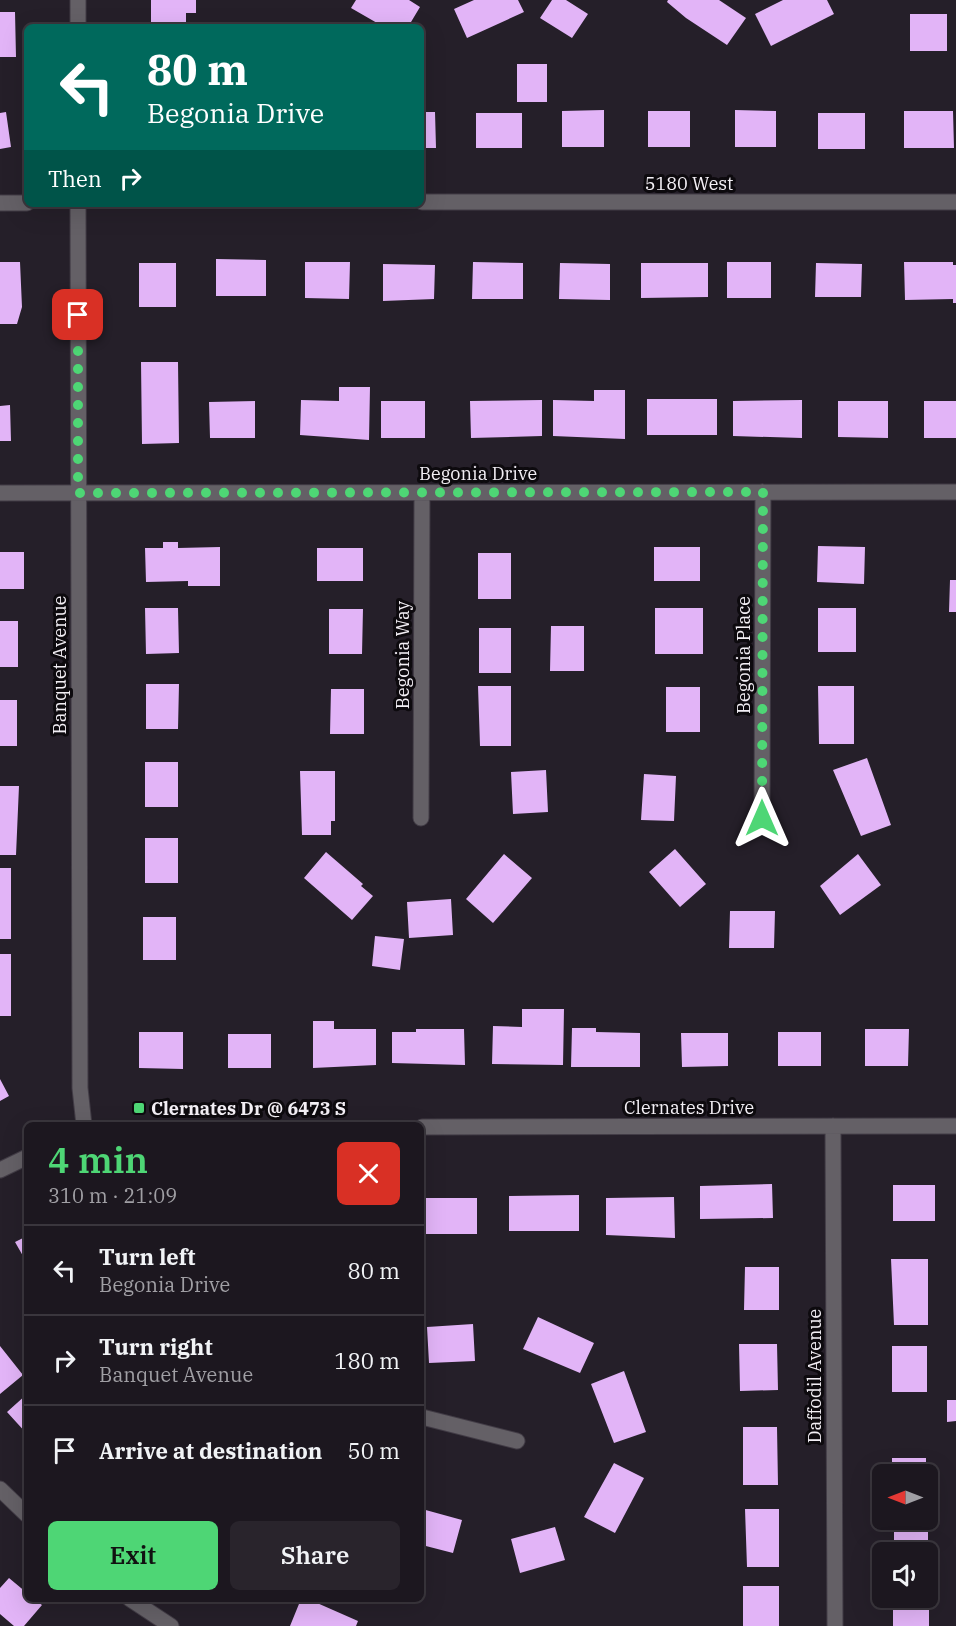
<!DOCTYPE html>
<html lang="en">
<head>
<meta charset="utf-8">
<style>
  :root { --surface:#1c171f; --page:#29242c; --text:#f1f3f6; --muted:#a09fa4; --line:#3a363d; --accent:#4ed675 }
  body { margin:0; font-family:"IBM Plex Serif",serif; background:var(--page); color:var(--text); height:100vh; display:flex; flex-direction:column; font-size:22px; white-space:nowrap }
  * { box-sizing:border-box; margin:0 }
  p { font-size:20px; color:var(--muted) }
  .icon { flex:none; width:33px; height:33px; fill:none; stroke:currentColor; stroke-width:2; stroke-linecap:round; stroke-linejoin:round }
  .map { position:relative; flex:1; overflow:hidden }
  .sheet { position:absolute; left:24px; top:1122px; width:400px; height:480px; display:flex; flex-direction:column; background:var(--surface); border-radius:9px; box-shadow:0 6px 24px #0002,0 0 0 2px var(--line) }
  .sheet>* { flex:none }
  .guide { position:absolute; left:24px; top:24px; width:400px; height:183px; border-radius:9px; box-shadow:0 6px 24px #0002,0 0 0 2px var(--line); background:#00695c; color:#fff; overflow:hidden }
  .needle { width:39px; rotate:270deg }
  .tools { position:absolute; left:872px; top:1464px; display:grid; gap:12px }
  .tools a { display:grid; place-items:center; width:66px; height:66px; border-radius:9px; background:var(--surface); box-shadow:0 6px 24px #0002,0 0 0 2px var(--line); font-size:30px }
  .pin { position:absolute; display:grid; place-items:center; width:51px; height:51px; color:#fff; margin:-26px; border-radius:12px; box-shadow:0 3px 9px #0006 }
  .me { position:absolute; width:66px; margin:-33px; rotate:0deg; stroke-linejoin:round; filter:drop-shadow(0 0 4px #0008) }
  .turn { display:flex; align-items:center; gap:21px; height:126px; padding:0 24px; font-size:27px }
  .turn .icon { width:78px; height:78px; stroke-width:2.5 }
  .turn b { display:block; font-size:42px; line-height:51px }
  .then { display:flex; align-items:center; height:57px; padding:0 24px; background:#0003; gap:12px; font-size:22px }
  .round { display:grid; place-items:center; flex:none; width:63px; height:63px; border-radius:9px; background:var(--page) }
  .headline { display:flex; align-items:center; justify-content:space-between; height:102px; padding:0 24px }
  h1 { font-size:36px; font-weight:600; line-height:45px; color:var(--accent) }
  .primary-button { display:flex; gap:12px; margin-top:auto; padding:12px 24px }
  .primary-button a { flex:1; height:69px; border-radius:9px; background:var(--accent); color:#111; font-size:24px; font-weight:600; line-height:69px; text-align:center }
  .primary-button a+a { background:var(--page); color:var(--text) }
  ul { padding:0; list-style:none }
  li { display:flex; align-items:center; gap:18px; height:90px; padding:0 24px; border-top:2px solid var(--line) }
  li div { flex:1 }
  li b { display:block; font-size:22px }
  li em { font-style:normal }
  .map>svg:first-child { display:block }
  .building { fill:#e2b4f7 }
  .lines { fill:none; stroke-linecap:round; stroke-linejoin:round }
  .minor-casing { stroke:#423c46; stroke-width:17 }
  .minor { stroke:#646066; stroke-width:15 }
  .route { stroke:#4ed675; stroke-width:10; stroke-dasharray:0 18 }
  .poi-dot { fill:#4ed675; stroke:#0d0a0e; stroke-width:2 }
  .labels { text-anchor:middle; dominant-baseline:central; stroke-width:6; stroke-linejoin:round; paint-order:stroke }
  .street-label { font-size:18px; fill:#f3eff5; stroke:#0d0a0e }
  .poi-label { font-size:18px; font-weight:bold; fill:#f3eff5; stroke:#0d0a0e; text-anchor:start }
</style>
</head>
<body>
<div class="map">
<svg width="956" height="1626" viewBox="0 0 956 1626">
  <rect width="100%" height="100%" fill="#251f29"/>
  <path class="building" d="M151 0H196V13H186V27H151Z
    M356 0H409L420 7 408 27H384L351 8Z
    M474 0H518L524 12 467 38 454 9Z
    M552 0H566L588 14 572 38 540 18Z
    M668 0H719L746 18 727 45 686 18 667 2Z
    M783 0H827L834 14 771 46 755 14Z
    M0 12H15L16 57H0Z
    M910 14H947V51H910Z
    M517 64H547V102H517Z
    M604 110V147H562V111Z
    M735 110 776 111V147H735Z
    M648 111H690V147H648Z
    M904 111H953L954 148H904Z
    M6 112 11 147 0 149V113Z
    M422 112H435L436 148H422Z
    M476 113H522V148H476Z
    M818 113H865V149H818Z
    M216 259 266 260V296H216Z
    M0 262H20L22 307 17 324H0Z
    M305 262H350L349 299 305 298Z
    M473 262 523 263V299H472Z
    M727 262H771V298H727Z
    M904 262H953V265H956V303H953V299L905 300Z
    M139 263H176V307H139Z
    M560 263 610 264V300L559 299Z
    M641 263H708V297L641 298Z
    M816 263 862 264 861 297H815Z
    M383 264 435 265 434 299 383 301Z
    M141 362H178L179 443 142 444Z
    M339 387H370L369 440 300 435 301 400 339 401Z
    M594 390H625V439L553 436V400L594 401Z
    M647 399H717V435H647Z
    M542 400V436L471 438 470 401Z
    M802 400V438L733 436V401Z
    M255 401V438H210L209 402Z
    M381 401H425V438H381Z
    M838 401H888V438L838 437Z
    M924 401H956V438H924Z
    M10 405 11 441H0V406Z
    M163 542H178V548L220 547V586H188V581L146 582 145 548H163Z
    M818 546 865 547 864 584 817 582Z
    M654 547H700V581H654Z
    M317 548H363V581H317Z
    M0 552H24V589H0Z
    M478 553H511V599H478Z
    M950 580H956V612H949Z
    M145 608H178L179 653 146 654Z
    M655 608H703V654H655Z
    M818 608H856V652H818Z
    M329 609H363L362 654H329Z
    M0 621H18V667H0Z
    M551 626H584V671H550Z
    M479 628H511V673H479Z
    M146 684H179L178 729H146Z
    M478 686H511V746H480Z
    M818 686H854V744H819Z
    M666 687H700V732H666Z
    M331 689H364V734H330Z
    M0 700H17V746H0Z
    M867 758 891 825 861 836 833 770Z
    M145 762H178V807H145Z
    M546 770 548 812 513 814 511 772Z
    M300 771H335V821H331V835H302Z
    M644 774 676 776 674 821 641 820Z
    M0 786H19L16 855H0Z
    M145 838H178V883H145Z
    M675 849 706 884 680 907 649 872Z
    M326 852 363 884 361 886 373 896 352 920 304 878Z
    M504 854 532 878 493 923 466 899Z
    M858 854 881 885 840 915 820 886Z
    M0 868H11V939H0Z
    M451 899 453 935 409 938 407 902Z
    M730 911H775L774 948H729Z
    M143 917H176V960H143Z
    M375 936 404 939 400 970 372 966Z
    M0 954H11V1016H0Z
    M522 1009H564L563 1065 492 1064 493 1026 522 1027Z
    M313 1021H334V1029H376V1065L313 1068Z
    M572 1028H596V1032L640 1033V1067H571Z
    M416 1029H464L465 1065 392 1063V1032H416Z
    M865 1029H909L908 1066H865Z
    M139 1032H183V1069L139 1068Z
    M778 1032H821V1066H778Z
    M681 1033H728V1066L682 1067Z
    M228 1034H271V1068H228Z
    M0 1079 9 1096 0 1101Z
    M772 1184 773 1218 700 1219V1186Z
    M893 1185H935V1221H893Z
    M579 1195V1231H509V1196Z
    M674 1197 675 1238 606 1235V1198Z
    M422 1198H477V1234H422Z
    M27 1236V1263L15 1242Z
    M891 1259H928V1325H894Z
    M745 1267H779V1310H744Z
    M538 1317 594 1343 580 1373 523 1349Z
    M473 1324 475 1361 429 1363 427 1327Z
    M739 1344H777L778 1390 740 1391Z
    M0 1346 23 1375 0 1394Z
    M892 1346H927V1392H892Z
    M624 1371 646 1432 614 1443 591 1384Z
    M27 1394V1434L7 1412Z
    M947 1400H956V1421L947 1422Z
    M743 1427H777L778 1485H743Z
    M892 1458H926V1474H892Z
    M614 1463 644 1478 615 1533 584 1517Z
    M422 1509 462 1520 453 1553 422 1545Z
    M745 1509H779V1567H747Z
    M894 1522H928V1552H894Z
    M555 1527 565 1560 520 1573 511 1539Z
    M9 1578 27 1593V1599H34L42 1605 24 1626H14L0 1614V1588Z
    M743 1586H779V1626H743Z
    M301 1599H308L358 1621 356 1626H290Z
    M929 1606V1626H893V1607Z"/>
  <g class="lines">
    <defs>
      <path id="minor" d="M78 0V27
        M422 202H956
        M0 203H27
        M78 204 80 1088 84 1125
        M0 493 956 492
        M421 818 422 493
        M762 818 763 492
        M833 1126 835 1626
        M422 1127 956 1126
        M0 1170 27 1157
        M422 1417 517 1441
        M0 1489 27 1515
        M130 1599 171 1626"/>
    </defs>
    <use href="#minor" class="minor-casing"/>
    <use href="#minor" class="minor"/>
  </g>
  <g class="lines">
    <path class="route" d="M78 315V493L763 492 762 818"/>
  </g>
  <rect class="poi-dot" x="133" y="1102" width="12" height="12" rx="3"/>
  <g class="labels">
    <g class="street-label">
      <text x="689" y="183">5180 West</text>
      <text x="478" y="473">Begonia Drive</text>
      <text transform="translate(402 655) rotate(-90)">Begonia Way</text>
      <text transform="translate(743 655) rotate(-90)">Begonia Place</text>
      <text transform="translate(59 665) rotate(-90)">Banquet Avenue</text>
      <text x="689" y="1107">Clernates Drive</text>
      <text transform="translate(814 1376) rotate(-90)">Daffodil Avenue</text>
    </g>
    <g class="poi-label">
      <text x="151" y="1108">Clernates Dr @ 6473 S</text>
    </g>
  </g>
</svg>
<div class="tools">
<a><svg class="needle" viewBox="-14 -14 28 28"><path d="M0-13l5 13h-10z" fill="#e53935"/><path d="M0 13l5-13h-10z" fill="#a09fa4"/></svg></a>
<a><svg class="icon" aria-label="sound" viewBox="0 0 24 24"><path d="M4 9h4l5-4v14l-5-4H4zM17 9q2 3 0 6"/></svg></a>
</div>
<div class="pin" style="left:78px;top:315px;background:#d93025"><svg class="icon" aria-label="arrive" viewBox="0 0 24 24"><path d="M6 21V4h12l-3 4 3 4H6"/></svg></div>
<svg class="me" style="left:762px;top:818px" viewBox="-20 -20 40 40"><path d="M0-17L14 15 0 8-14 15z" fill="#4ed675" stroke="#fff" stroke-width="4"/></svg>
<div class="guide">
<div class="turn"><svg class="icon" aria-label="left" viewBox="0 0 24 24"><path d="M17 20v-9H6M10 6l-5 5 5 5"/></svg><div><b>80 m</b>Begonia Drive</div></div>
<div class="then">Then<svg class="icon" aria-label="right" viewBox="0 0 24 24"><path d="M7 20v-9h11M14 6l5 5-5 5"/></svg></div>
</div>
<section class="sheet">
<div class="headline"><div><h1>4 min</h1><p>310 m · 21:09</p></div><a class="round" style="background:#d93025;color:#fff"><svg class="icon" aria-label="close" viewBox="0 0 24 24"><path d="M6 6l12 12M18 6L6 18"/></svg></a></div>
<ul>
<li><svg class="icon" aria-label="left" viewBox="0 0 24 24"><path d="M17 20v-9H6M10 6l-5 5 5 5"/></svg><div><b>Turn left</b><p>Begonia Drive</p></div><em>80 m</em></li>
<li><svg class="icon" aria-label="right" viewBox="0 0 24 24"><path d="M7 20v-9h11M14 6l5 5-5 5"/></svg><div><b>Turn right</b><p>Banquet Avenue</p></div><em>180 m</em></li>
<li><svg class="icon" aria-label="arrive" viewBox="0 0 24 24"><path d="M6 21V4h12l-3 4 3 4H6"/></svg><div><b>Arrive at destination</b></div><em>50 m</em></li>
</ul>
<div class="primary-button"><a>Exit</a><a>Share</a></div>
</section>
</div>
</body>
</html>
